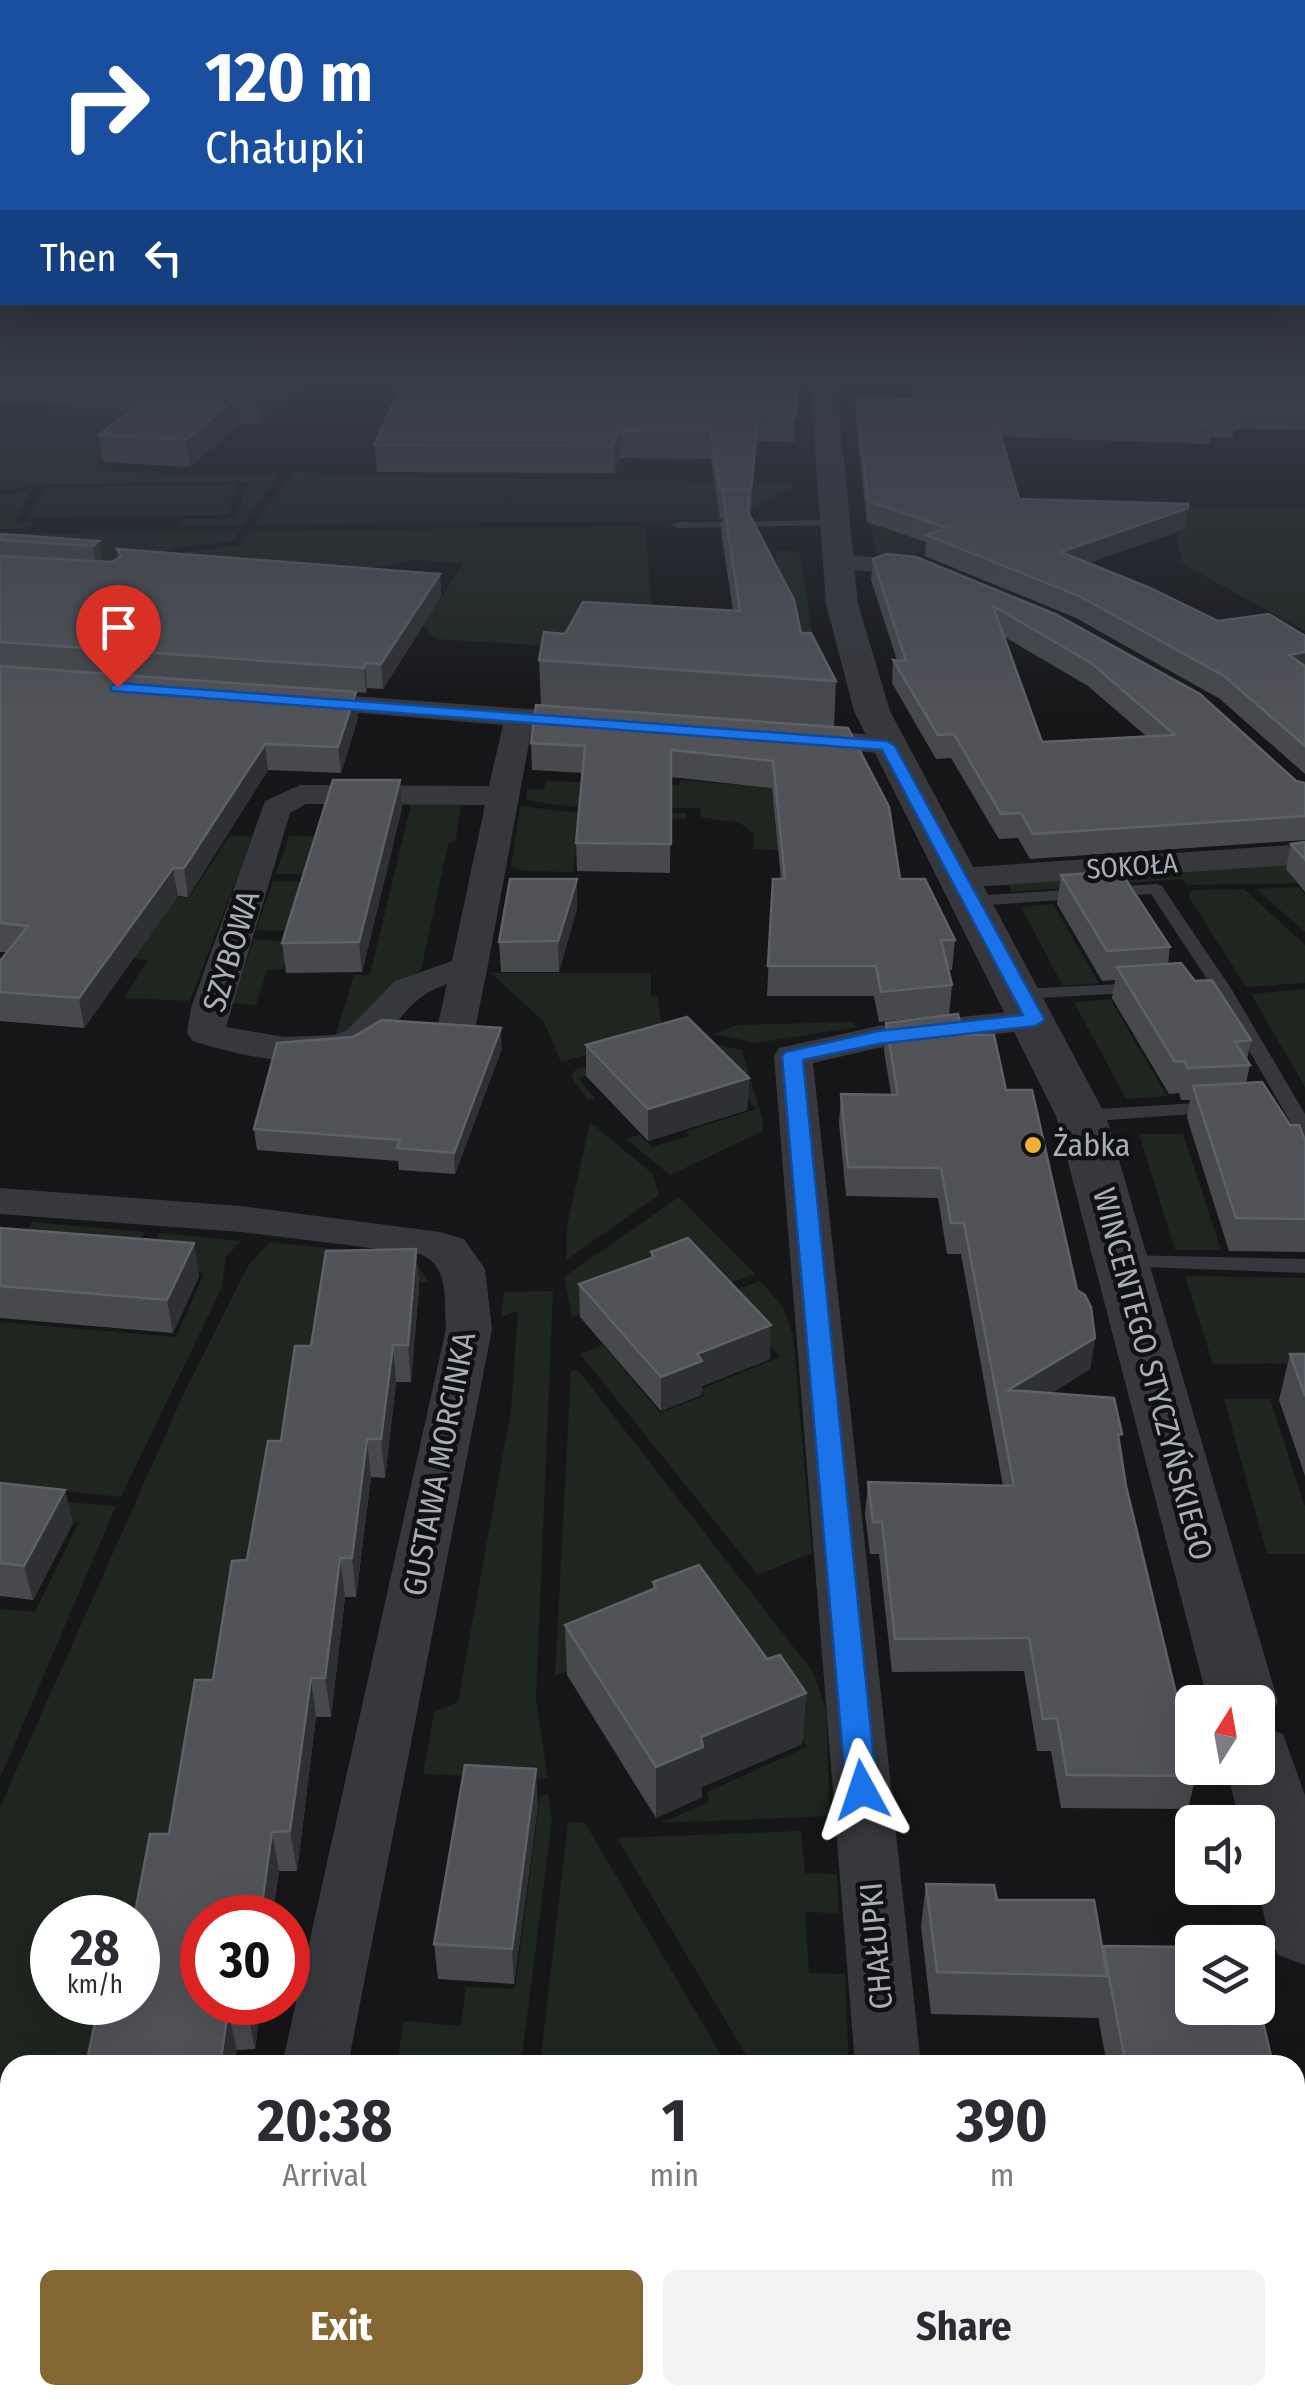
<!DOCTYPE html>
<html lang="en">
<head>
<meta charset="utf-8">
<style>
  :root { --surface:#fff; --page:#f2f2f3; --text:#2b2b33; --muted:#7c7c81; --accent:#856733 }
  body { margin:0; font-family:"Fira Sans Condensed",sans-serif; background:var(--page); color:var(--text); height:100vh; display:flex; flex-direction:column; font-size:38px; white-space:nowrap }
  * { box-sizing:border-box; margin:0 }
  p { font-size:32px; color:var(--muted) }
  .icon { flex:none; width:55px; height:55px; fill:none; stroke:currentColor; stroke-width:2; stroke-linecap:round; stroke-linejoin:round }
  .map { position:relative; flex:1; overflow:hidden }
  .panel { position:absolute; left:0px; top:2055px; width:1305px; height:350px; display:flex; flex-direction:column; background:var(--surface); border-radius:30px 30px 0 0; box-shadow:0 10px 40px #0002 }
  .panel>* { flex:none }
  .hud { position:absolute; left:0px; top:0px; width:1305px; height:305px; box-shadow:0 10px 40px #0002; background:#1a4fa0; color:#fff; overflow:hidden }
  .needle { width:65px; rotate:11deg }
  .buttons { position:absolute; left:1175px; top:1685px; display:grid; gap:20px }
  .buttons a { display:grid; place-items:center; width:100px; height:100px; border-radius:15px; background:var(--surface); box-shadow:0 10px 40px #0002; font-size:50px }
  .speed { position:absolute; left:30px; top:1895px; display:flex; gap:20px; font-size:50px; font-weight:700; text-align:center }
  .speed>* { display:grid; place-content:center; width:130px; height:130px; border-radius:50%; background:var(--surface); box-shadow:0 10px 40px #0002; line-height:1 }
  .speed small { font-size:25px; font-weight:400 }
  .speed .limit { border:15px solid #d22; background:#fff; color:#111 }
  .pin { position:absolute; display:grid; place-items:center; width:85px; height:85px; color:#fff; margin:-102px -42px; border-radius:50% 50% 50% 0; rotate:-45deg; box-shadow:0 0 10px #0007 }
  .pin .icon { rotate:45deg }
  .me { position:absolute; width:110px; margin:-55px; rotate:355deg; stroke-linejoin:round; filter:drop-shadow(0 0 8px #0008) }
  .turn { display:flex; align-items:center; gap:35px; height:210px; padding:0 40px; font-size:45px }
  .turn .icon { width:130px; height:130px; stroke-width:2.5 }
  .turn b { display:block; font-size:70px; line-height:85px }
  .then { display:flex; align-items:center; height:95px; padding:0 40px; background:#0003; gap:20px; font-size:38px }
  .eta { display:flex; justify-content:space-evenly; align-items:center; height:170px; text-align:center }
  .eta b { font-size:60px; font-weight:700; line-height:70px }
  .cta { display:flex; gap:20px; margin-top:auto; padding:20px 40px }
  .cta a { flex:1; height:115px; border-radius:15px; background:var(--accent); color:#fff; font-size:40px; font-weight:700; line-height:115px; text-align:center }
  .cta a+a { background:var(--page); color:var(--text) }
  .map>svg:first-child { display:block }
  .green { fill:#1e261f }
  .lines { fill:none; stroke-linecap:round; stroke-linejoin:round }
  .service { fill:#37383d; fill-rule:evenodd }
  .minor { fill:#37383d; fill-rule:evenodd }
  .tertiary { fill:#37383d; fill-rule:evenodd }
  .tram { stroke:#4a4c52; stroke-width:2.5 }
  .wall { fill:#47494d; fill-rule:evenodd }
  .shaded-wall { fill:#2f3033 }
  .building { fill:#525359; stroke:#5f6168; stroke-width:2.5; fill-rule:evenodd }
  .route { fill:#1a73e8; stroke:#114b97; stroke-width:2.5 }
  .poi-dot { fill:#f2b134; stroke:#111113; stroke-width:4 }
  .labels { text-anchor:middle; dominant-baseline:central; stroke-width:9; stroke-linejoin:round; paint-order:stroke }
  .far-street-label { font-size:28px; fill:#a8adb8; stroke:#111113 }
  .street-label { font-size:32px; fill:#a8adb8; stroke:#111113 }
  .poi-label { font-size:32px; fill:#a8adb8; stroke:#111113; text-anchor:start }
</style>
</head>
<body>
<div class="map">
<svg width="1305" height="2405" viewBox="0 0 1305 2405">
  <rect width="100%" height="100%" fill="#161618"/>
  <path class="green" d="M147 396 181 399 92 470 222 477 279 474 241 526H180L184 519 235 518 249 482 32 485 0 492V411L42 413 54 405 127 410Z
    M297 472 362 476 792 483V488L729 520 254 525 292 473Z
    M238 484 227 515 27 518 45 487Z
    M32 488 15 521 33 522 29 529H0V495Z
    M1190 507H1305V631L1183 564 1177 540Z
    M867 508 925 543 933 547 903 558 877 556Z
    M635 527 645 529 653 614 582 648 435 639 407 605 436 607 463 563 415 560 368 569 165 555 242 545 250 531Z
    M237 531 233 541 175 548 124 564 0 561V534Z
    M775 551H799L816 655H797Z
    M682 780 739 785 741 780 784 782 792 851 753 849 754 834 740 823 701 817 700 808 572 807 526 800 527 790 544 789 546 781 678 785Z
    M411 804H461L456 840 448 844 421 970 388 991 348 1031 335 1037 354 975H370Z
    M520 806 570 812 686 813V819L580 817 573 872 523 871 511 866Z
    M230 835 252 837 190 1001 124 998 148 960 4 949 133 893 189 898Z
    M289 836 324 837 313 874H276Z
    M1305 860V882L1292 883 1187 885 1182 879 1012 892 1007 882Z
    M273 881 309 882 294 931 256 930Z
    M1299 887 1305 895V932L1256 889Z
    M1244 889 1305 945V983L1246 987 1189 897 1191 890Z
    M1053 904 1099 983 1063 986 1021 907Z
    M254 939 290 942 283 969 267 970 256 1005 232 1003Z
    M491 973H651V996L657 997 662 1027 679 1029 561 1062 544 1022Z
    M1305 989V1087L1251 994Z
    M1110 999 1167 1096 1126 1099 1074 1002Z
    M854 1022 856 1027 756 1043 713 1034 737 1025Z
    M682 1037 742 1050 763 1121V1131L670 1175 626 1139 639 1135 652 1147 689 1136 687 1131 756 1109 737 1087 648 1058 578 1078 595 1098 588 1100 571 1077 576 1069Z
    M590 1122 653 1174 659 1195 566 1260 567 1226Z
    M1139 1134H1183L1221 1250H1175Z
    M679 1197 755 1274 711 1290H646L572 1317 564 1277Z
    M32 1222 145 1232 128 1266 11 1255Z
    M159 1233 242 1241 226 1256 222 1287 121 1497 0 1484V1322L176 1337 204 1273 143 1267Z
    M270 1242 391 1255 417 1264 428 1282 326 1286 281 1474 171 1866 138 1918H52V2002L124 2003 98 2065H10V2395L0 2405V1807L184 1393 249 1264Z
    M1185 1276 1305 1278V1363L1213 1364Z
    M760 1281 783 1307 793 1335 812 1553 758 1575 580 1354 603 1345 660 1413 704 1396 701 1389 780 1357 756 1329 718 1296Z
    M553 1291 536 1700 548 1779 423 1774 434 1712 458 1702 511 1410 518 1311 501 1317 504 1292Z
    M578 1370 813 1672 826 1709 830 1816 660 1823 709 1802 707 1792 807 1747 778 1703 648 1641 555 1676 571 1371Z
    M1224 1399H1270L1305 1507V1554H1267Z
    M15 1498 116 1506 0 1778V1609L35 1612 79 1522 6 1514Z
    M548 1794 552 1820 521 2065H396L404 2021 461 2026 466 1987 515 1989 540 1796Z
    M568 1822 585 1823 727 2065H540Z
    M801 1831 805 1873 837 1874 839 1913 805 1912 809 1973 845 1974 849 2065H752L617 1838Z
    M338 2395H428V2405H337Z"/>
  <g class="lines">
    <path class="service" d="M833 520 837 521V525L678 528 672 525 678 522Z
      M1156 884 1162 886 1232 990 1305 1114V1136L1295 1130 1214 990 1151 894 972 906 964 901 972 896Z
      M1139 983 1148 988 1145 992 1022 999 1013 994 1022 989Z
      M1214 1102 1223 1108 1221 1112 1081 1122 1072 1116 1081 1110Z
      M1124 1255 1305 1259V1273L1117 1266 1114 1261Z"/>
    <path class="minor" d="M836 554 930 562 943 570 930 578 827 567 823 562 827 557Z
      M300 692 593 714 603 717 608 723 603 729 532 727 487 970 476 1024 470 1032 457 1035 444 1032 438 1024 447 984C406 999 404 1020 376 1044 335 1078 238 1056 193 1041L187 1033 191 1008 265 801 300 785 489 786 503 725 290 707 285 701 290 695ZM306 804 485 805 452 961 395 981 347 1030 335 1035 284 1037 226 1027 290 813Z
      M798 729 887 736 898 739 902 745 898 751 887 754 787 744 783 738 787 732Z
      M1305 844V864L959 888 947 885 942 878 947 871 959 868Z
      M1035 1009 1048 1012 1054 1020 1048 1028 878 1048 813 1063 921 2065H855L774 1056 779 1048 878 1026Z
      M0 1188 241 1206 440 1232 464 1239 485 1269 492 1329 348 2065H282L446 1329C444 1301 450 1264 419 1254L241 1232 0 1214Z
      M208 2395H282L280 2405H206Z
      M882 2395H956V2405H882Z"/>
    <path class="tertiary" d="M810 380H836L858 604 890 711 1106 1116 1278 1702 1267 1721 1258 1725V1702H1208L1056 1116 854 711 826 604Z
      M1258 1725 1283 1734 1305 1795V1965L1278 1955C1256 1909 1258 1872 1258 1822H1240L1226 1768H1258Z"/>
    <path class="tram" d="M818 380 938 383"/>
  </g>
  <path class="wall" d="M0 380H796L794 442 757 441 750 517 801 633 836 681 834 727 900 879 955 940 952 970H948L952 985 949 1015 879 1022 874 996H767L773 879H781L772 788 671 777 670 873 577 871 576 843 583 773 532 770 531 743 541 705 539 660 565 634 733 610 721 531 722 518H720L711 459 620 458 614 473 377 472 374 445 401 386 307 380 260 424 240 423 190 467 103 462 99 435 131 410 0 402Z
    M912 380H1197L1305 383V430L1234 429 1233 438 1210 437 1209 444 1001 437 1019 499 1188 508 1185 529 1088 563 1218 621 1305 636V774L1220 699 1076 618 925 556 926 542 867 522 855 416 856 398 912 399Z
    M0 535 99 541 102 562H112L118 558 117 549 440 574 441 597 383 689 367 688 366 693 278 687 356 692 358 718 341 773 268 770 188 897 178 896 84 1028 0 1021V961L7 952H0Z
    M916 557 1296 781 1305 783V840L1030 859 1018 838 999 839 951 758 936 759 892 683 893 660H897L871 580 873 559ZM1003 636 1088 686 1146 736 1042 742Z
    M400 780 402 808 362 972 286 973 282 943Z
    M1305 842V892L1286 869 1291 844Z
    M1061 875 1170 947 1168 964 1195 981 1251 1040 1247 1060 1250 1065 1246 1083 1305 1140V1252L1229 1251 1187 1118 1190 1100H1181L1179 1093 1169 1094 1112 998 1115 980 1102 981 1057 904Z
    M577 879V908L559 972H501L499 942Z
    M886 1023 963 1035 1006 1090 1095 1338 1090 1369 1050 1394 1120 1447 1126 1486 1196 1776 1188 1809 1061 1808 1051 1751H1037L1024 1671 892 1672 879 1554H870L865 1514 868 1482 1003 1486 961 1254H947L938 1198 846 1196 839 1123 841 1094H891L884 1051Z
    M586 1045 749 1078 747 1110 648 1141 586 1076Z
    M502 1048 455 1174 399 1170 398 1161 257 1150 254 1129Z
    M0 1228 199 1276 173 1333 0 1318Z
    M416 1249 419 1286 411 1382H396L385 1478 371 1477 356 1597H345L331 1717H316L297 1871H279L272 1918H202L261 2002 255 2049 237 2050 115 2013 169 1834 281 1441 311 1346Z
    M651 1252 770 1359 702 1386 701 1395 661 1411 580 1317 579 1284 651 1258Z
    M1290 1354H1305V1476L1279 1400Z
    M0 1483 73 1523 33 1600 0 1596Z
    M653 1582 767 1659 806 1693 802 1744 702 1787V1797L656 1818 567 1675 565 1625 653 1589Z
    M538 1805 514 1984 438 1979 434 1944Z
    M926 1884 997 1900 1103 1949 1273 2065H1107L1098 2016V2018L931 2014 921 1926Z
    M609 2395H862L861 2405H613Z
    M969 2395H1039L1040 2405H970Z
    M1168 2395H1295L1305 2405H1170Z"/>
  <path class="shaded-wall" d="M277 380H307L260 424 257 398Z
    M237 397 240 423 190 467 186 440Z
    M758 415 757 441 750 517 751 489Z
    M619 431 620 458 614 473 613 446Z
    M1188 508 1185 529 1058 574 1061 552Z
    M99 541 103 564 97 569 93 546Z
    M440 574 441 597 383 689 381 664Z
    M1305 652V674L1289 655Z
    M365 663 367 688 366 693 364 668Z
    M356 692 358 718 341 773 338 747Z
    M265 744 268 770 188 897 184 868Z
    M400 780 402 808 362 972 359 942Z
    M173 868 178 896 84 1028 79 998Z
    M577 879V908L559 972 558 941Z
    M501 1028 502 1048 455 1174 454 1153Z
    M749 1078 747 1110 648 1141V1109Z
    M194 1243 199 1276 173 1333 167 1300Z
    M416 1249 419 1286 411 1382 408 1345Z
    M771 1325 770 1359 702 1386 701 1395 661 1411V1377L697 1354Z
    M1095 1338 1090 1369 1004 1422 1008 1390Z
    M393 1345 396 1382 385 1478 381 1439Z
    M367 1439 371 1477 356 1597 352 1558Z
    M65 1490 73 1523 33 1600 24 1566Z
    M340 1558 345 1597 331 1717 325 1678Z
    M311 1678 316 1717 297 1871 290 1831Z
    M806 1693 802 1744 702 1787V1797L656 1818V1767L701 1737Z
    M536 1769 538 1805 514 1984 512 1949Z
    M272 1832 279 1871 272 1918H260Z
    M248 2002H261L255 2049 247 2010Z
    M228 2011 237 2050 234 2065H220Z
    M150 2395H167L166 2405H149Z
    M802 2395H862L861 2405H784Z"/>
  <path class="building" d="M57 380H277L257 398 237 397 186 440 99 435 162 386Z
    M405 380H796V416L758 415 751 489H720L711 432 619 431 613 446 374 445 402 383Z
    M914 380H1197L1305 383V411L1233 410 1236 419 1209 418 1212 425 996 418 1019 499 1188 504V508L1061 552 1150 588 1218 621 1269 614 1305 636V652L1289 655 1305 666V746L1224 676 1079 596 926 535 946 528 868 501 856 398 913 399Z
    M722 490H750L748 512 794 600 801 633H811L836 681 539 660 544 632 565 634 583 602 740 611Z
    M1 534 99 541 93 546 0 540Z
    M117 549 440 574 381 664 365 663 364 668 0 642V556L112 562 122 556Z
    M886 554 916 557 1055 614 1200 694 1296 781 1305 783V816L1033 834 1021 813 1001 814 954 734 938 735 893 660 906 661 873 559ZM993 606 1091 663 1175 735 1042 742Z
    M0 666 356 692 338 747 265 744 184 868H173L79 998 0 992V961L28 926 0 923Z
    M536 705 848 728 889 807 900 879H925L955 940H941L952 985 881 992 876 966H768L773 879H785L773 761 671 750V844L576 843 585 746 531 743Z
    M333 780H400L359 942 282 943Z
    M1305 842V860L1291 844Z
    M1120 871 1170 947 1107 951 1061 875Z
    M510 879H577L558 941 499 942Z
    M1181 963 1195 981 1212 980 1251 1040 1235 1042 1250 1065 1187 1068 1185 1061 1175 1062 1117 967Z
    M958 1014 963 1035H994L1006 1090H1032L1077 1290 1085 1295 1091 1307 1095 1338 1008 1390 1114 1398 1122 1434 1118 1435 1126 1486 1192 1760V1768H1194L1196 1776 1067 1775 1057 1718 1043 1719 1029 1638 895 1639 882 1522H873L868 1482 1014 1486 964 1223H951L941 1168 848 1167 841 1094 898 1095 886 1023Z
    M687 1017 749 1078 648 1109 586 1045Z
    M382 1020 501 1028 454 1153 397 1148 400 1140 254 1129 277 1043 353 1037Z
    M1262 1082 1290 1125H1299L1305 1140V1219L1236 1218 1193 1086Z
    M0 1228 194 1243 167 1300 0 1286Z
    M688 1238 771 1325 697 1354 702 1361 661 1377 579 1284 654 1257 651 1252Z
    M416 1249 408 1345H393L381 1439H367L352 1558H340L325 1678H311L290 1831 272 1832 260 1918H202V2002H248L247 2010 228 2011 220 2065H86L97 2013H115L117 2002H138V1918H134L150 1834H169L195 1680H213L232 1561 247 1560 268 1441H281L295 1346H311L326 1251Z
    M1290 1354H1305V1396Z
    M0 1483 65 1490 24 1566 0 1563Z
    M699 1565 767 1659 780 1655 806 1693 701 1737 703 1747 656 1767 565 1625 656 1588 653 1582Z
    M465 1765 536 1769 512 1949 434 1944Z
    M926 1884 994 1885 997 1900H1094L1107 1976 937 1972Z
    M1103 1946 1192 1947V2008H1258V2000L1273 2065H1126Z
    M1295 2153 1305 2194V2405H1191L1189 2395H1295Z
    M10 2339V2395H150L149 2405H0V2389Z
    M629 2395H802L784 2405H634Z
    M982 2395H1039L1040 2405H983Z"/>
  <linearGradient id="sky" x2="0" y2="1"><stop stop-color="#0c0c0d"/><stop offset="0.53" stop-color="#363c48"/><stop offset="1" stop-color="#363c48" stop-opacity="0"/></linearGradient>
  <rect width="1305" height="717" fill="url(#sky)"/>
  <path class="route" d="M118 683 887 741 895 746 1045 1020 1035 1026 878 1044 803 1060 877 1790 873 1800 862 1803 851 1800 846 1790 782 1056 785 1052 878 1031 1023 1015 882 750 112 691 110 687Z"/>
  <circle class="poi-dot" cx="1033" cy="1145" r="10"/>
  <g class="labels">
    <g class="far-street-label">
      <text transform="translate(1132 866) rotate(-4)">SOKOŁA</text>
    </g>
    <g class="street-label">
      <text transform="translate(231 951) rotate(-73)">SZYBOWA</text>
      <text transform="translate(1153 1374) rotate(75)">WINCENTEGO STYCZYŃSKIEGO</text>
      <text transform="translate(439 1464) rotate(-79)">GUSTAWA MORCINKA</text>
      <text transform="translate(876 1946) rotate(-95)">CHAŁUPKI</text>
    </g>
    <g class="poi-label">
      <text x="1053" y="1145">Żabka</text>
    </g>
  </g>
</svg>
<div class="buttons">
<a><svg class="needle" viewBox="-14 -14 28 28"><path d="M0-13l5 13h-10z" fill="#e53935"/><path d="M0 13l5-13h-10z" fill="#7c7c81"/></svg></a>
<a><svg class="icon" aria-label="sound" viewBox="0 0 24 24"><path d="M4 9h4l5-4v14l-5-4H4zM17 9q2 3 0 6"/></svg></a>
<a><svg class="icon" aria-label="layers" viewBox="0 0 24 24"><path d="M12 4l9 5-9 5-9-5zM3 14l9 5 9-5"/></svg></a>
</div>
<div class="speed"><div>28<small>km/h</small></div><div class="limit">30</div></div>
<div class="pin" style="left:118px;top:687px;background:#d93025"><svg class="icon" aria-label="arrive" viewBox="0 0 24 24"><path d="M6 21V4h12l-3 4 3 4H6"/></svg></div>
<svg class="me" style="left:862px;top:1790px" viewBox="-20 -20 40 40"><path d="M0-17L14 15 0 8-14 15z" fill="#1a73e8" stroke="#fff" stroke-width="4"/></svg>
<div class="hud">
<div class="turn"><svg class="icon" aria-label="right" viewBox="0 0 24 24"><path d="M7 20v-9h11M14 6l5 5-5 5"/></svg><div><b>120 m</b>Chałupki</div></div>
<div class="then">Then<svg class="icon" aria-label="left" viewBox="0 0 24 24"><path d="M17 20v-9H6M10 6l-5 5 5 5"/></svg></div>
</div>
<section class="panel">
<div class="eta">
<div><b>20:38</b><p>Arrival</p></div>
<div><b>1</b><p>min</p></div>
<div><b>390</b><p>m</p></div>
</div>
<div class="cta"><a>Exit</a><a>Share</a></div>
</section>
</div>
</body>
</html>
